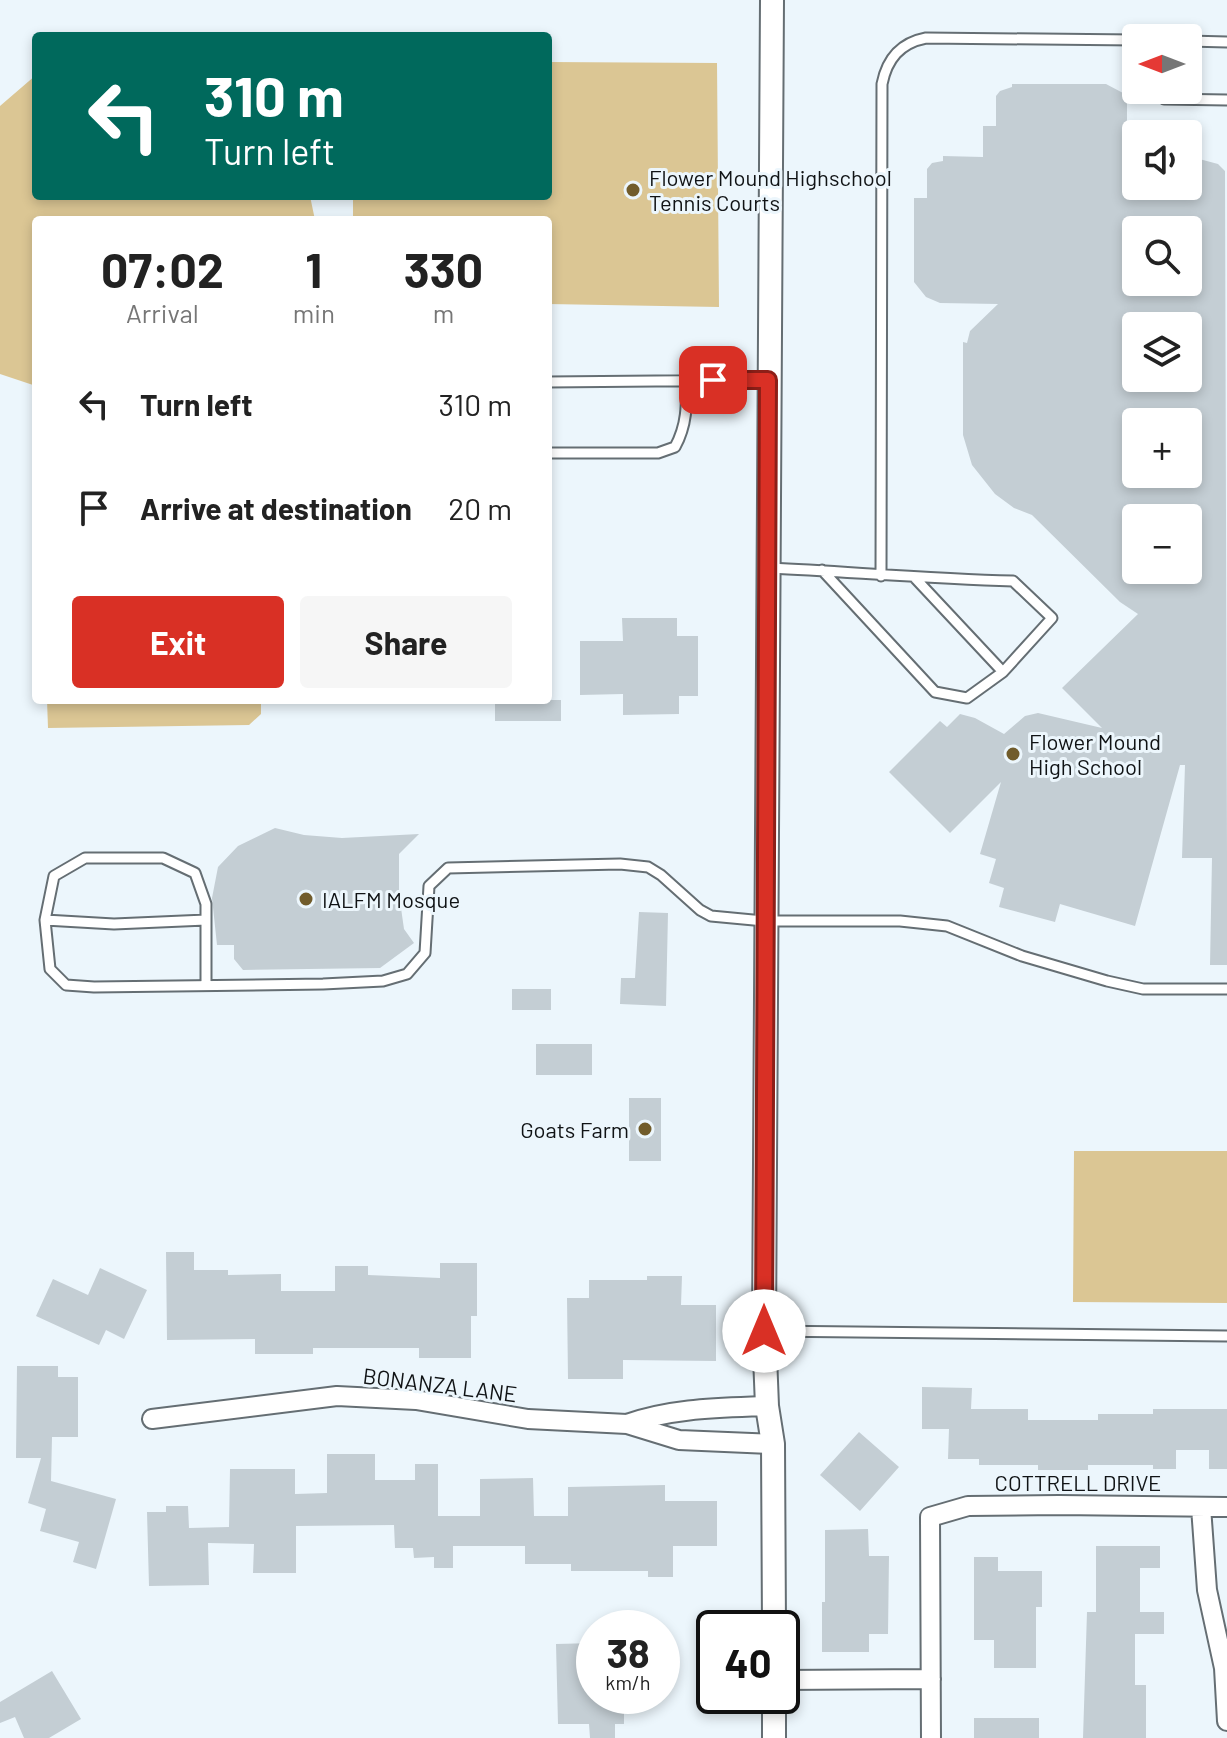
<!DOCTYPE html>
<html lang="en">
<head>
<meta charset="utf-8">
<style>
  :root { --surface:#fff; --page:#f6f6f6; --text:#222; --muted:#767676; --accent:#d93025 }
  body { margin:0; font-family:Barlow,sans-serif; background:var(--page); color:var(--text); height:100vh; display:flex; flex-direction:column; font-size:30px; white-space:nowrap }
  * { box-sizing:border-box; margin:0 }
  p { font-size:26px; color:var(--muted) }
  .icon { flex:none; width:44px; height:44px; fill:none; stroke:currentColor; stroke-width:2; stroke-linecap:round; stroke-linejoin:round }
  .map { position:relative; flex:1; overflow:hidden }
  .drawer { position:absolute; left:32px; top:216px; width:520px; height:488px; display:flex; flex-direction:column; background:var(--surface); border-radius:8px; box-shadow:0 4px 12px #0003 }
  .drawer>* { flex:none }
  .top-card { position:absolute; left:32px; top:32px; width:520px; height:168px; border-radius:8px; box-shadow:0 4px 12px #0003; background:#00695c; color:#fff; overflow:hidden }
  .needle { width:52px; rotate:270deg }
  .controls { position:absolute; left:1122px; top:24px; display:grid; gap:16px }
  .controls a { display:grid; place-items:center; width:80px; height:80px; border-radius:8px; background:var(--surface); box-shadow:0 4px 12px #0003; font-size:40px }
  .speed { position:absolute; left:576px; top:1610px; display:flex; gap:16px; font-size:40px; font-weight:700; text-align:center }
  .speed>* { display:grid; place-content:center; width:104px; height:104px; border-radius:50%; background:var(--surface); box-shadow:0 4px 12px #0003; line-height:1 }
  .speed small { font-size:20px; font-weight:400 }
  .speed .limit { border:4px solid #111; border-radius:12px; background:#fff; color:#111 }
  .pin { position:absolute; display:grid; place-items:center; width:68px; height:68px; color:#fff; margin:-34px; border-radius:16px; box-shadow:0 4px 12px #0006 }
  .me { position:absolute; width:88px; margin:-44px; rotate:0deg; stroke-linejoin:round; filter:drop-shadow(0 0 6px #0008) }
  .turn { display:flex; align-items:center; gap:28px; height:168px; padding:0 40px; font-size:36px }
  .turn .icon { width:104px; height:104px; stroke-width:2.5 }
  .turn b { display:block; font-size:56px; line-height:68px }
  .eta { display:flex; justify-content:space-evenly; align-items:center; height:136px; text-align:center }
  .eta b { font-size:48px; font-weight:700; line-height:56px }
  .cta { display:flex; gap:16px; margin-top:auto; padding:16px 40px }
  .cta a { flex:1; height:92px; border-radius:8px; background:var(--accent); color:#fff; font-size:32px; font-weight:700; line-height:92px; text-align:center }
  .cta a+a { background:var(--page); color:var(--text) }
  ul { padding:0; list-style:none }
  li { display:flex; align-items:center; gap:24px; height:104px; padding:0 40px }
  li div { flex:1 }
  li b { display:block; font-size:30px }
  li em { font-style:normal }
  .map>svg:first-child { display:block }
  .green { fill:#dbc694 }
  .building { fill:#c4ced4; fill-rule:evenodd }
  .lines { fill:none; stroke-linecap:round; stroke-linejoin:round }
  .service-casing { stroke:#656e73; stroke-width:13 }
  .minor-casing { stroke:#656e73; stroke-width:22 }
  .tertiary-casing { stroke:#656e73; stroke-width:26 }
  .service { stroke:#fff; stroke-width:9 }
  .minor { stroke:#fff; stroke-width:18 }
  .tertiary { stroke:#fff; stroke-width:22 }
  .route-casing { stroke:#8d1f18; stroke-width:20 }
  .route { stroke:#d93025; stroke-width:14 }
  .poi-dot { fill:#715c2b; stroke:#ecf6fc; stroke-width:3 }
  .labels { text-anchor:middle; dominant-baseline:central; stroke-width:6; stroke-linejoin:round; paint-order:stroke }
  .poi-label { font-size:22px; fill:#101315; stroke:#ecf6fc; text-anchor:start }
  .street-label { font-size:22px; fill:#101315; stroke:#ecf6fc }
</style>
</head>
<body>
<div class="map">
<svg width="1227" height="1738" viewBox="0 0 1227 1738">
  <rect width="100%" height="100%" fill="#ecf6fc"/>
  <path class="green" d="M548 62 717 63 719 307 548 304V220H353V196H548Z
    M36 75V196H310L315 220H36V386L0 374V106Z
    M47 700H261V714L249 725 48 728Z
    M1074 1151H1227V1303L1073 1302Z"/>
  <path class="building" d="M1012 84H1106L1123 93 1127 100V127H1136V186H1188V156L1218 164 1225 171 1227 858H1182L1185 765H1180L1135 926 1060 904 1055 922 999 907 1004 888 989 883 996 859 980 854 1001 782 950 833 889 772 940 721 947 727 960 714 975 718 1004 734 1025 716 1038 713 1102 728 1062 688 1138 614 1120 602 1032 515 1014 508 995 494 972 465 963 435V342L967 343 970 331 998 304 940 303 926 297 914 282V198H927V169L932 163 943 161V156L983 157V126H996V96L1000 91 1012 87ZM1136 230H1188V282H1136ZM1136 326H1188V378H1136ZM1136 422H1188V474H1136ZM1136 518H1188V570H1136Z
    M622 618H677V636H698V696H679V714L623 715V694L580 695V641H623Z
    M495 700H561V721H495Z
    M275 828 304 835 342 838 419 834 399 854V894L404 929 414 943 380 968 243 970 234 959V945H217L212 898 218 867 238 846Z
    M1212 858H1227V965H1210Z
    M639 912 668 913 666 1006 620 1004 621 978H635Z
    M512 989H551V1010H512Z
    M536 1044H592V1075H536Z
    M629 1098H661V1161H629Z
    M166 1252H194V1270H228V1275L281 1274V1291H335V1266H368V1275L440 1278V1263H477V1316H471V1358H419V1348H313V1354H255V1339L167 1340Z
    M100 1268 147 1290 124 1339 106 1330 99 1345 36 1316 53 1279 88 1295Z
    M647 1276H682L681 1305H716V1361L623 1360V1379H568L567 1298H589V1280H647Z
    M17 1366H58V1377H78V1437H52L51 1481 116 1499 96 1569 73 1562 79 1542 40 1531 46 1509 28 1503 41 1458H16Z
    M922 1387 972 1388 971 1409H1028V1420H1098V1414H1153V1409H1227V1469H1209V1450H1176V1469H1153V1465H1088V1470H1038V1465H979V1459H948L949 1429H922Z
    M859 1432 899 1467 860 1511 820 1475Z
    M327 1454H375V1480H415V1464H438V1516H480V1479L533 1478 534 1516H568V1487L665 1485V1501H717V1546H673V1577H648V1571H571V1564H525V1546H453V1568H434V1557L414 1558 413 1548H395L394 1525 296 1526V1573H253L254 1544 208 1543 209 1585 149 1586 147 1512H166V1506H188L189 1528 229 1527 230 1469H295V1494L327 1493Z
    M868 1529 869 1556H889L888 1634H869V1652H822V1602H825V1530Z
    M1096 1546H1160V1568H1140V1612H1164V1634H1135V1685H1146V1738H1083L1087 1612H1096Z
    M974 1557H998V1571H1042V1607H1036V1668H994V1640H974Z
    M594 1643V1696H624V1724H615V1738H590L589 1724H558L556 1644Z
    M52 1671 81 1719 49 1738H24L15 1717 0 1723V1702Z
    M974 1718H1039V1738H974Z"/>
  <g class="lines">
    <defs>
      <path id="service" d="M1188 41 1227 42
        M1163 90 1164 99 1227 100
        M548 382 768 380
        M548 453H658L675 447C687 425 687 405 686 380
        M771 568C852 572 932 579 1013 581L1052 618 1003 672 967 698 935 692 822 570
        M881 576 882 84C887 59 900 43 926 38L1136 40
        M915 578 1003 672
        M45 920 114 924 206 920
        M206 984V904L195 873 163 858H85L54 876 45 920 50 969 66 985 94 987 323 984 383 981 407 974 425 953 429 886 448 868 620 864 648 867 661 875 700 910 711 916 765 921H900L947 926 1022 956 1107 981 1143 989H1227
        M764 1331 1227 1336"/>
      <path id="minor" d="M152 1419 337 1396 416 1400 528 1419 627 1424 679 1440 773 1444
        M627 1424C673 1408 719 1408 767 1406
        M1201 1507 1207 1590 1224 1668 1227 1721
        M782 1680 931 1679
        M931 1738 930 1517 968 1506 1059 1505 1227 1507"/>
      <path id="tertiary" d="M772 0 764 1331 767 1406 773 1444 774 1628
        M774 1696V1738"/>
    </defs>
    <use href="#service" class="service-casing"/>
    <use href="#minor" class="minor-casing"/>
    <use href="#tertiary" class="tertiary-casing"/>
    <use href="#service" class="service"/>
    <use href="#minor" class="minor"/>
    <use href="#tertiary" class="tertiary"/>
  </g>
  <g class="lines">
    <defs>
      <path id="route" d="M713 380H768L764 1331"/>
    </defs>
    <use href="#route" class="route-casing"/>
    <use href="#route" class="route"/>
  </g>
  <g class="poi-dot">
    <circle cx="633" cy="190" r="8"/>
    <circle cx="1013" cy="754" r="8"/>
    <circle cx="306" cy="899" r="8"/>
    <circle cx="645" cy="1129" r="8"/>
  </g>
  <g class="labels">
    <g class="poi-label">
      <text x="649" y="177">Flower Mound Highschool<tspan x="649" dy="25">Tennis Courts</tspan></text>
      <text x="1029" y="741">Flower Mound<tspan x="1029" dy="25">High School</tspan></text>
      <text x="322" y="899">IALFM Mosque</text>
      <text x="629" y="1129" text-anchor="end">Goats Farm</text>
    </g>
    <g class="street-label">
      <text transform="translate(440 1384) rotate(7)">BONANZA LANE</text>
      <text x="1078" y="1482">COTTRELL DRIVE</text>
    </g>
  </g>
</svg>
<div class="controls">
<a><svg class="needle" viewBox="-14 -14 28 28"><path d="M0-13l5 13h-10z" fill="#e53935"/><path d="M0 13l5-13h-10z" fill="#767676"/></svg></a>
<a><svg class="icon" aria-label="sound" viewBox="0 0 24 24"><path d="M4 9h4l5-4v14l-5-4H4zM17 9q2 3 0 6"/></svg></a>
<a><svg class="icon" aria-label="search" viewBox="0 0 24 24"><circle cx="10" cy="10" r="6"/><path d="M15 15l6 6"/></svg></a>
<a><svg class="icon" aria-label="layers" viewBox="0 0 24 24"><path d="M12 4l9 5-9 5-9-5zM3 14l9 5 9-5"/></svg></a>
<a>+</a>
<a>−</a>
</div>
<div class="speed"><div>38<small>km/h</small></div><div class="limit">40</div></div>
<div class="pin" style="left:713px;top:380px;background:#d93025"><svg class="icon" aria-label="arrive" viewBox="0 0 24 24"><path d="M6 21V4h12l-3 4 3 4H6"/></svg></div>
<svg class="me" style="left:764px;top:1331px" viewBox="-20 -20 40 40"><circle r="19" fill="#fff"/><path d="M0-13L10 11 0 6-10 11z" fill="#d93025"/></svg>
<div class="top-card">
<div class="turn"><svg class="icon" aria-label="left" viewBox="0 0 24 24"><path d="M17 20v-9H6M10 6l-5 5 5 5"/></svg><div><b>310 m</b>Turn left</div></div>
</div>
<section class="drawer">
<div class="eta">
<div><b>07:02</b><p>Arrival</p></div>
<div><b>1</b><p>min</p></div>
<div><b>330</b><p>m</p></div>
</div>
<ul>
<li><svg class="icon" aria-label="left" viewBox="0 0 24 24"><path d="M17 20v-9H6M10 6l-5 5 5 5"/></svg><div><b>Turn left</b></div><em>310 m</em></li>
<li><svg class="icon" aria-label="arrive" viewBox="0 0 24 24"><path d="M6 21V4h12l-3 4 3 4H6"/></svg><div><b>Arrive at destination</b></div><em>20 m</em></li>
</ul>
<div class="cta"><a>Exit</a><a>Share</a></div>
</section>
</div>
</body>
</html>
